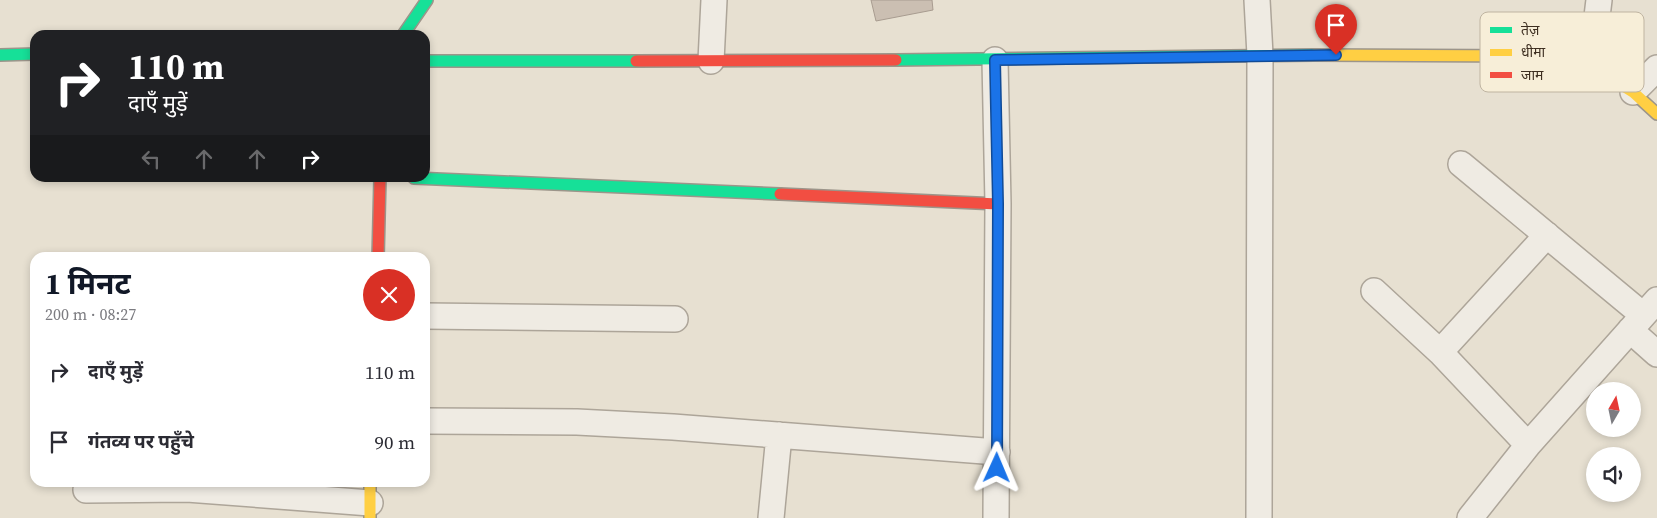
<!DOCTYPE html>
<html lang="hi">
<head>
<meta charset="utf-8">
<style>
  :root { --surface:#fff; --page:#f2f2f3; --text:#2b2b33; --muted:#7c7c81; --accent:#111827 }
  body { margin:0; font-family:"Source Serif 4","Noto Sans Devanagari",serif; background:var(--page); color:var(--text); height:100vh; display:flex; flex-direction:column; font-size:19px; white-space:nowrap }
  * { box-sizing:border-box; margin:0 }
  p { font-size:16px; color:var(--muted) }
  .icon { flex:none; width:28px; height:28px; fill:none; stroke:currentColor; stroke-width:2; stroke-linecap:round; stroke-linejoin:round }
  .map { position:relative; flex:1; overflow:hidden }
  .drawer { position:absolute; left:30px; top:252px; width:400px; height:235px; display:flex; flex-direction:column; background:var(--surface); border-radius:15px; box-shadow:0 2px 8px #0003 }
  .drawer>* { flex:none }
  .banner { position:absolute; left:30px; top:30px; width:400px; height:152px; border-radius:15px; box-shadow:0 2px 8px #0003; background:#202124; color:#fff; overflow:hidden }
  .needle { width:32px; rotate:9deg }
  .tools { position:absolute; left:1586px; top:382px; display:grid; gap:10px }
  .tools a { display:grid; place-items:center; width:55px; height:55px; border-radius:50%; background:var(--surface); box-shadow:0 2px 8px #0003; font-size:25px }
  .pin { position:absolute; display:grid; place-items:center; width:42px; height:42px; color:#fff; margin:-51px -21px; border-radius:50% 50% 50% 0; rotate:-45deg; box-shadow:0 0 5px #0007 }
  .pin .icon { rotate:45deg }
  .me { position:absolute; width:55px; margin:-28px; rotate:1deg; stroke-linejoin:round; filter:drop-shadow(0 0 4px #0008) }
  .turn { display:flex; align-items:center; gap:18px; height:105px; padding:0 15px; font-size:22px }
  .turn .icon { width:65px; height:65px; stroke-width:2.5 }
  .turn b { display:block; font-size:35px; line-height:42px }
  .lanes { display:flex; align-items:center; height:48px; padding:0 15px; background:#0003; justify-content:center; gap:25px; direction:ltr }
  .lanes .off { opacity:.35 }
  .round { display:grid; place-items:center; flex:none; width:52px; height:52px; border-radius:26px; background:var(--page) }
  .headline { display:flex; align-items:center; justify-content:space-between; height:85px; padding:0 15px }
  h1 { font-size:30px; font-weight:700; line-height:38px; color:var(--accent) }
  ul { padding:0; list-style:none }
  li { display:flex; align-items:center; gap:15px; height:70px; padding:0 15px }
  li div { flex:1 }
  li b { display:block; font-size:19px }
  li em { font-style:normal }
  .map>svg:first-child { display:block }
  .building { fill:#cbbfb2; stroke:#a89c90 }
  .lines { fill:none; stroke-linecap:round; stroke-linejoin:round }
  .street-casing { stroke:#ada599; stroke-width:28 }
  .fast-casing { stroke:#9c958a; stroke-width:14 }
  .slow-casing { stroke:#9c958a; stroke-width:14 }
  .jam-casing { stroke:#9c958a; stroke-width:14 }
  .street { stroke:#efebe3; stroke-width:25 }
  .fast { stroke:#16e098; stroke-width:11 }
  .slow { stroke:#ffcf43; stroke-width:11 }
  .jam { stroke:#f24e42; stroke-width:11 }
  .route-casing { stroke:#114b97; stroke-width:12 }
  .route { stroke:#1a73e8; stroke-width:9 }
  .key { fill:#f7eed8; stroke:#bfb4a1; stroke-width:1 }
  .key-label { font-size:14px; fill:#3d2e20 }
</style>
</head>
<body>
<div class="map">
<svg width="1657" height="518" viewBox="0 0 1657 518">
  <rect width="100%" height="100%" fill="#e7e0d1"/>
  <path class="building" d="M871 0H932L933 10 876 21Z"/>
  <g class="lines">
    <defs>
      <path id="street" d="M1257 0 1260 55 1259 518
        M995 60 998 204 996 518
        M711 61 714 0
        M1591 66 1599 0
        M1633 92 1657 68
        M1461 164 1643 315
        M1374 291 1440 352
        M425 316 675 319
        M1630 330 1657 354
        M425 421 577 422 673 427 997 452
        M1528 445 1440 352 1547 235
        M86 490 187 489 370 503
        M771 518 779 435
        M1470 518 1528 445 1657 300"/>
      <path id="fast" d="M403 35 427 0
        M0 55 35 54
        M896 60 1314 55
        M425 61H636
        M414 178 780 194"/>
      <path id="slow" d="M1314 55 1545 56 1591 66 1633 92 1657 114
        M370 482V518"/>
      <path id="jam" d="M636 61 896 60
        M780 194 998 204
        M378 258 380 178"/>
    </defs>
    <use href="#street" class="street-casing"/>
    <use href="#fast" class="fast-casing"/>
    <use href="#slow" class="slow-casing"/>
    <use href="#jam" class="jam-casing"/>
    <use href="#street" class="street"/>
    <use href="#fast" class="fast"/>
    <use href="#slow" class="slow"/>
    <use href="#jam" class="jam"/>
  </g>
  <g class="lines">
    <defs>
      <path id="route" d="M997 468 998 204 995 60 1336 55"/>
    </defs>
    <use href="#route" class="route-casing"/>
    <use href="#route" class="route"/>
  </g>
  <rect x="1480" y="12" width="164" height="80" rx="8" class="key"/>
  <rect x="1490" y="27" width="22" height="6" fill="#16e098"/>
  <rect x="1490" y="49" width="22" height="7" fill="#ffcf43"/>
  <rect x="1490" y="72" width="22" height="6" fill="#f24e42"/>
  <g class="key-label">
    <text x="1521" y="35">तेज़</text>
    <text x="1521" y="57">धीमा</text>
    <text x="1521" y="80">जाम</text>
  </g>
</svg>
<div class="tools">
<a><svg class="needle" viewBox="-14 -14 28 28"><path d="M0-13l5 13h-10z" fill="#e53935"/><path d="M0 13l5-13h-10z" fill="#7c7c81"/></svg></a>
<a><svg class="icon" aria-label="sound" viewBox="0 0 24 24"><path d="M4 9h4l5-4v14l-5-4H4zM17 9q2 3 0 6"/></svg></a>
</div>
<div class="pin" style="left:1336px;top:55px;background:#d93025"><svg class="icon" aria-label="arrive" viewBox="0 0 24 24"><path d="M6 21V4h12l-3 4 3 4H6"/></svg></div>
<svg class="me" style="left:997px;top:468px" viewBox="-20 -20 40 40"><path d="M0-17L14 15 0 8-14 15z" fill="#1a73e8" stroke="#fff" stroke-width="4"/></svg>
<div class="banner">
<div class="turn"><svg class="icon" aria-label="right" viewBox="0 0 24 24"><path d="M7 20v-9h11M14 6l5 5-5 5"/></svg><div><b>110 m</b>दाएँ मुड़ें</div></div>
<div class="lanes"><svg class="icon off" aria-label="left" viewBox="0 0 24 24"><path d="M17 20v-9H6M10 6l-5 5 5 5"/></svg><svg class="icon off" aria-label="ahead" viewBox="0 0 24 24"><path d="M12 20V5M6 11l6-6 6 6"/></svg><svg class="icon off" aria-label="ahead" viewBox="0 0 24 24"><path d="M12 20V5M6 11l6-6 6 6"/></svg><svg class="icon" aria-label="right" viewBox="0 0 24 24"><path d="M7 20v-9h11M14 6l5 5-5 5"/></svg></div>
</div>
<section class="drawer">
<div class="headline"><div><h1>1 मिनट</h1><p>200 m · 08:27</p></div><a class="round" style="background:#d93025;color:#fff"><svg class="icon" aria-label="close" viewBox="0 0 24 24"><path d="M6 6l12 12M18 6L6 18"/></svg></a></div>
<ul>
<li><svg class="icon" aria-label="right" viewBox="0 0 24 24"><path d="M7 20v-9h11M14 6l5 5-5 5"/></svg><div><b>दाएँ मुड़ें</b></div><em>110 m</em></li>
<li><svg class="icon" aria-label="arrive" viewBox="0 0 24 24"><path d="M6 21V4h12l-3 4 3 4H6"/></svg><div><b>गंतव्य पर पहुँचे</b></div><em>90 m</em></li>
</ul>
</section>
</div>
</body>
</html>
